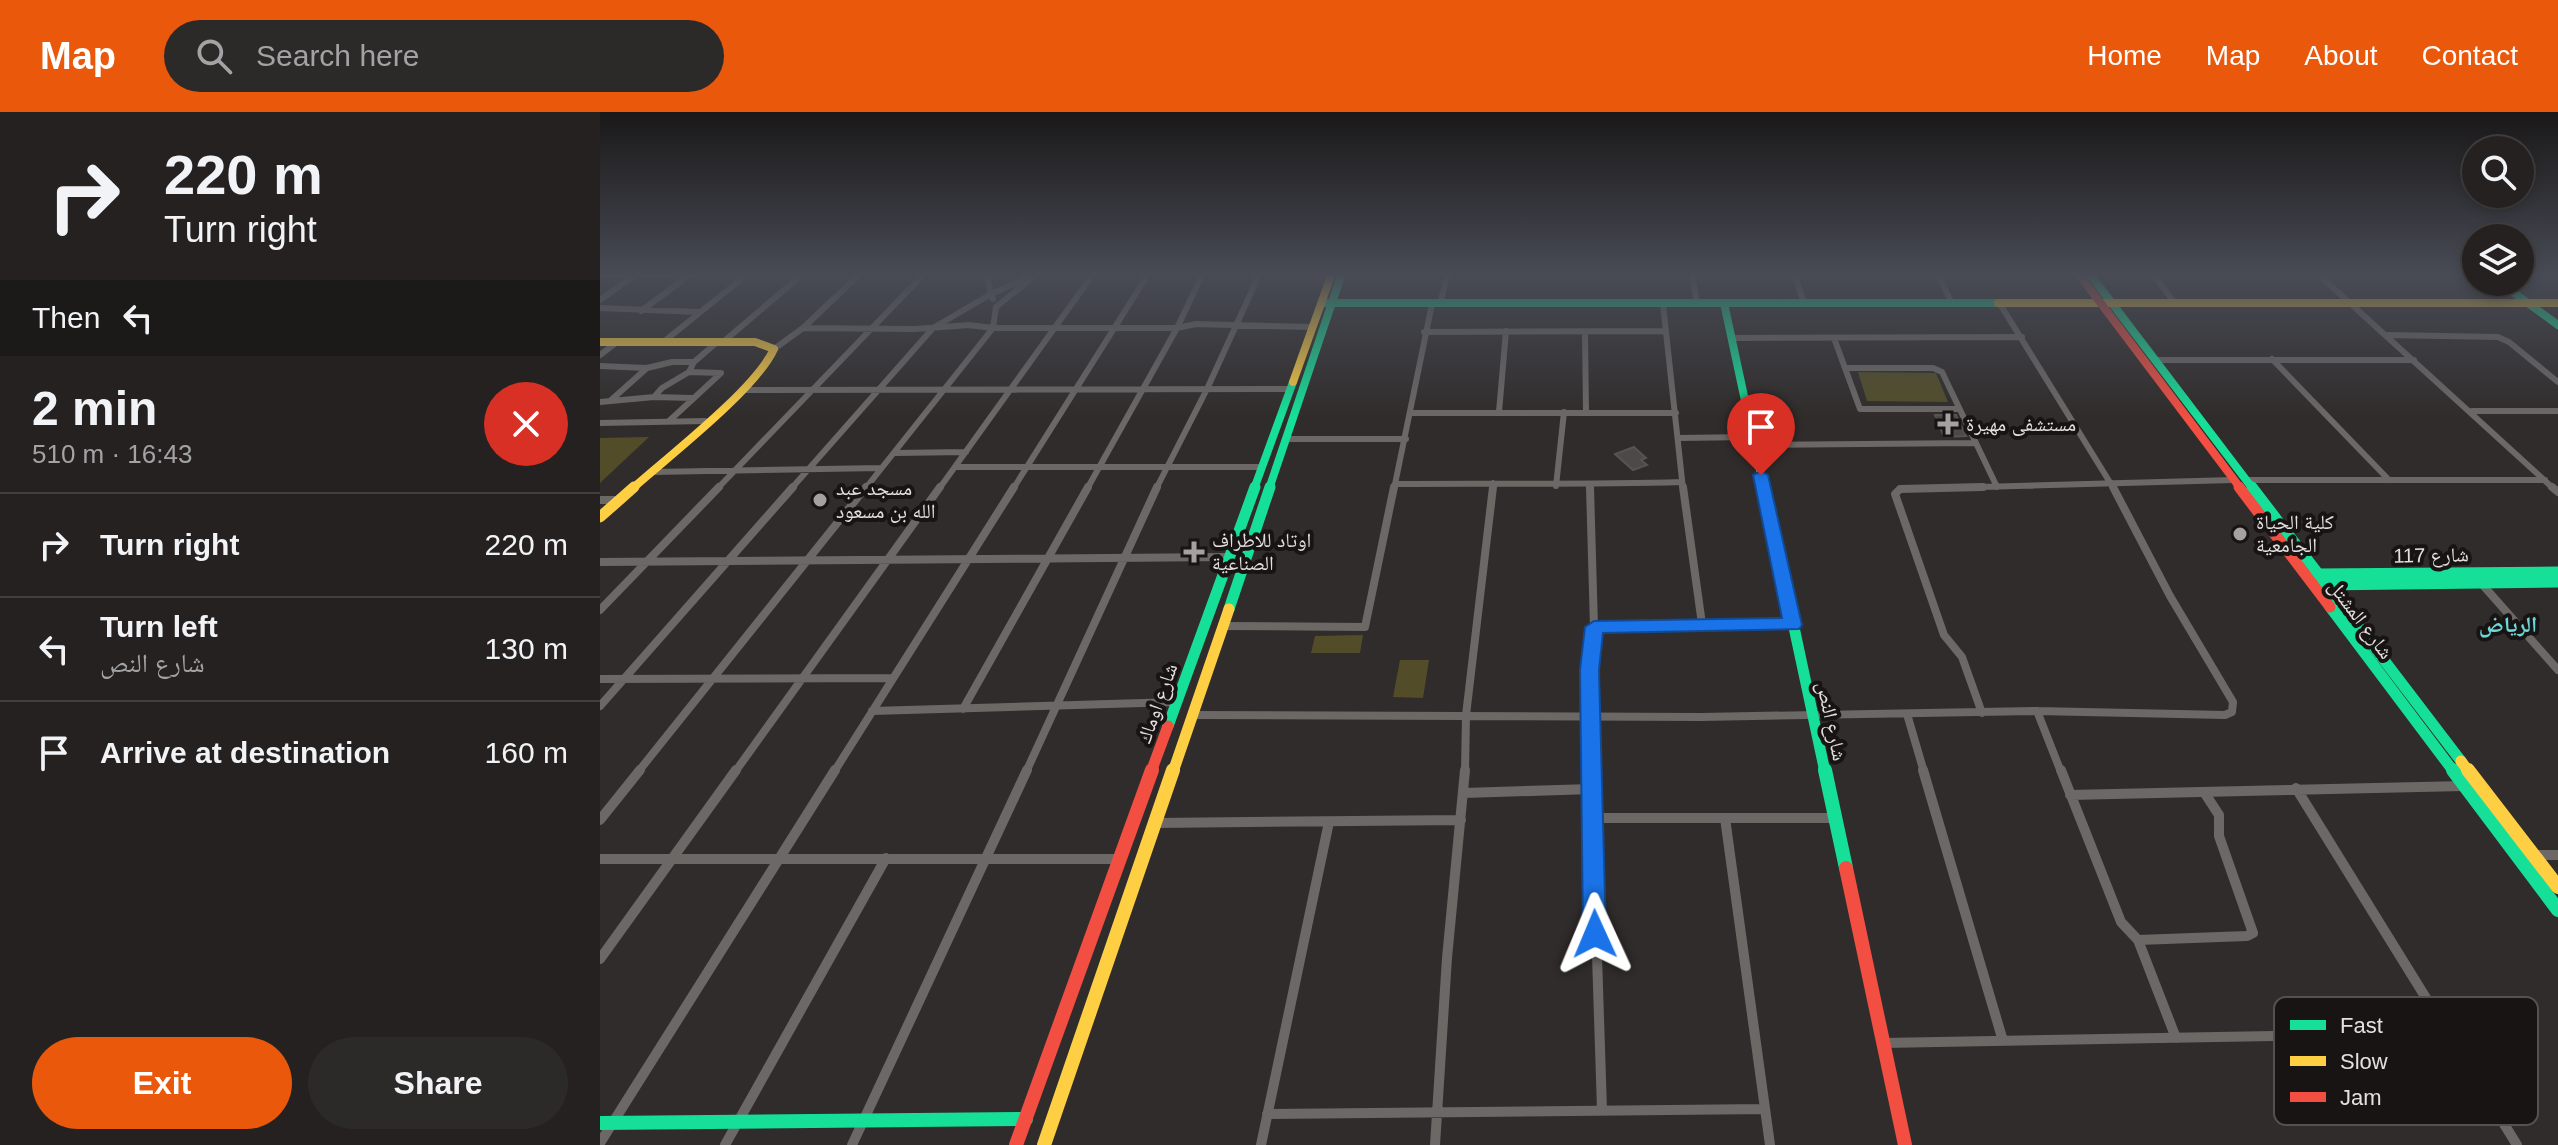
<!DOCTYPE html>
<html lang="en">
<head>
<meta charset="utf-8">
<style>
  :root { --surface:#242120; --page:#2c2929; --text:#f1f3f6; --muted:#a3a3a5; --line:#413e3e; --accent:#ea580c }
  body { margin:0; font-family:Arial,"Noto Naskh Arabic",sans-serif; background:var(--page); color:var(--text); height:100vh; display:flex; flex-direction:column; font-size:30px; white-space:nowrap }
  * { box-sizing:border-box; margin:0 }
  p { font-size:26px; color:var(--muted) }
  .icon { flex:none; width:44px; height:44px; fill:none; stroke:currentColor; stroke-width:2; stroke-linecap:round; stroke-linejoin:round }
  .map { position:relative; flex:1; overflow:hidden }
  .drawer { display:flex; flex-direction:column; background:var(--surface); width:600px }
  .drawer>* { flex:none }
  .guide { background:#242120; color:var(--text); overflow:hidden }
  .fabs { position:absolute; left:1862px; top:24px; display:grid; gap:16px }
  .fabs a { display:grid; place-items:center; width:72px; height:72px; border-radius:50%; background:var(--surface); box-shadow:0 4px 12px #0003,0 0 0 2px var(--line); font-size:40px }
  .pin { position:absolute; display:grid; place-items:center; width:68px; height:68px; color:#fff; margin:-82px -34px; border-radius:50% 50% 50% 0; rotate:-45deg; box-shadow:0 0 8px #0007 }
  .pin .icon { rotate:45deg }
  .me { position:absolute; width:88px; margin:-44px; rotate:359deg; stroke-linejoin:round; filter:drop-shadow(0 0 6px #0008) }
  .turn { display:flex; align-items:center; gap:28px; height:168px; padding:0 32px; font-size:36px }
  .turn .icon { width:104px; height:104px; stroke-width:2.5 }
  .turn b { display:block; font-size:56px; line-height:68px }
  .then { display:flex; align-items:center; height:76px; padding:0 32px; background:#0003; gap:16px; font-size:30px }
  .round { display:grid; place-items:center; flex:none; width:84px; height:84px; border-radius:42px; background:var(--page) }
  .head { display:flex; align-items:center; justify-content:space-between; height:136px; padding:0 32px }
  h1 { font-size:48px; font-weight:800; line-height:60px }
  .cta { display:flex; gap:16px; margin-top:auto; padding:16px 32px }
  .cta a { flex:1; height:92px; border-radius:48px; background:var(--accent); color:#fff; font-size:32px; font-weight:800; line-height:92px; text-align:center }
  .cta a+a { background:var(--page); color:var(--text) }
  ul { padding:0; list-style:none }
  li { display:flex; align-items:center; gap:24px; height:104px; padding:0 32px; border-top:2px solid var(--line) }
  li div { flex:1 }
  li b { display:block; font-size:30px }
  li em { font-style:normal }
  header { display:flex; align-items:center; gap:48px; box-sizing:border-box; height:112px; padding:0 40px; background:var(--accent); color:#fff }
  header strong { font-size:38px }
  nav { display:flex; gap:44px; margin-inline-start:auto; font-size:28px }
  .search { width:560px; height:72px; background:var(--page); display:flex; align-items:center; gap:20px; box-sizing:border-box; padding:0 28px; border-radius:44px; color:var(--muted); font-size:30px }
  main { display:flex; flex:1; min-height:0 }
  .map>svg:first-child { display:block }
  .green { fill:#524d28 }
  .building { fill:#4c4948; stroke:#565351; stroke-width:2 }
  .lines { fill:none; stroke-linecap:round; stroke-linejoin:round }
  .street-far2 { stroke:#6b6866; stroke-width:6 }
  .street-far1 { stroke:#6b6866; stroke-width:8 }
  .street { stroke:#6b6866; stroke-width:10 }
  .fast-far2 { stroke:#16e098; stroke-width:8 }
  .fast-far1 { stroke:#16e098; stroke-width:11 }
  .fast { stroke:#16e098; stroke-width:14 }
  .slow-far2 { stroke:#ffcf43; stroke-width:8 }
  .slow-far1 { stroke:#ffcf43; stroke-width:11 }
  .slow { stroke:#ffcf43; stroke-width:14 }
  .jam-far2 { stroke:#f24e42; stroke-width:8 }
  .jam-far1 { stroke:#f24e42; stroke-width:11 }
  .jam { stroke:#f24e42; stroke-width:14 }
  .route { fill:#1a73e8; stroke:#114b97; stroke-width:2 }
  .poi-dot { fill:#a6a19f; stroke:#181413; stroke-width:3 }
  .labels { text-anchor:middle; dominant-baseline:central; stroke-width:8; stroke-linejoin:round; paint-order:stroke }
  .poi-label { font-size:20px; fill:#e5e0de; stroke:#181413; text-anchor:start }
  .street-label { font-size:20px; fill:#e5e0de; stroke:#181413 }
  .neighbourhood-label { font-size:22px; font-weight:bold; fill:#6bd8d9; stroke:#181413 }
  .key { fill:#181413; stroke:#565150; stroke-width:2 }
  .key-label { font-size:22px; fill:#e5e0de }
</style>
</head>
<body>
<header>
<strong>Map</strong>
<div class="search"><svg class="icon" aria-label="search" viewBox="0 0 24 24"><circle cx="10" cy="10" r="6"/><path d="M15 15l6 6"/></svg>Search here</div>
<nav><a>Home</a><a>Map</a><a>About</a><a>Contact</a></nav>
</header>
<main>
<section class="drawer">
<div class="guide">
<div class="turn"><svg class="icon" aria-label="right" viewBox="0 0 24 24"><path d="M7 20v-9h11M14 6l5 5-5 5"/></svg><div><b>220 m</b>Turn right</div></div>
<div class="then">Then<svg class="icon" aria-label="left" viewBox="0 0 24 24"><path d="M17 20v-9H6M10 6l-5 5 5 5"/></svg></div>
</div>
<div class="head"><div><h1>2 min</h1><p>510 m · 16:43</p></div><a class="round" style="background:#d93025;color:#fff"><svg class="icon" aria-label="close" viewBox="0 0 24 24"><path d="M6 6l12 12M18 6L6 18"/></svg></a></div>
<ul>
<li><svg class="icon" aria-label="right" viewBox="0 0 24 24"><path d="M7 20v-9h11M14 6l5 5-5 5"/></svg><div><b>Turn right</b></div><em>220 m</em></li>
<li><svg class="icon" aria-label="left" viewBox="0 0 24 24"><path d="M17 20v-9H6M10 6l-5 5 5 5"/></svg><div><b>Turn left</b><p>شارع النص</p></div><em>130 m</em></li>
<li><svg class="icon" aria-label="arrive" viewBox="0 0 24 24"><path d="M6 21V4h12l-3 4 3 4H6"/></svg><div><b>Arrive at destination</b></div><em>160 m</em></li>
</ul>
<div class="cta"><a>Exit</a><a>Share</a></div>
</section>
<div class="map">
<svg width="1958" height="1033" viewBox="0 0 1958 1033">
  <rect width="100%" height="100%" fill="#302c2b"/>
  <path class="green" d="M1258 260 1336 261 1348 290 1267 289Z
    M49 325 0 371V326Z
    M763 523 760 541H711L715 524Z
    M800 548H829L823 586 793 585Z"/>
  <path class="building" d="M1335 303H1356L1366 324 1344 325Z
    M1034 335 1046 346 1041 348 1047 353 1033 358 1015 342Z"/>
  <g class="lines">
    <path class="street-far2" d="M352 161H376
      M564 161H637
      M909 161H1000
      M1092 161 1097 192
      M1194 161 1204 191
      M1337 161 1352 191
      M1552 161 1574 190
      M1648 161H1703
      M1717 161 1954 377
      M0 162 163 161
      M393 187 391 182 433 163
      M0 188 35 163
      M840 192 848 161
      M1063 192 1083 377
      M1400 192 1514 377
      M0 196 99 200
      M41 199 91 162
      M203 216 314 217 369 213 393 216H577L596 212 713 215
      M824 220 1066 219
      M985 220 986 301
      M1788 223 1898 225 1909 230 1958 270
      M1131 226 1422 225
      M1234 226 1260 297H1359
      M123 230 204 161
      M62 231 149 161
      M174 237 203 216 261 161
      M0 243 17 230
      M1672 247 1789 368
      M1556 248H1814
      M0 254 47 256 72 250H94
      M1246 256H1333L1342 260 1397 375
      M89 260 121 261 94 286
      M142 278 691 277
      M10 289 47 256
      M0 290 54 285
      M1872 299H1958
      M899 300 906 219
      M812 301H1076
      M69 309 94 286 54 285 62 276 89 260 94 250 116 231
      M0 311 105 309
      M1078 326 1152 325
      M688 327H806
      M1154 333 1376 331
      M294 341 366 340
      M355 355H662
      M52 360 281 356
      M1646 368H1945
      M795 372C891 371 986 373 1082 370
      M990 373V377
      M956 374 964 300
      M117 377 325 161
      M191 377 333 216 391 182 387 165 393 161
      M265 377 393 216 396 195 438 161
      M339 377 494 161
      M413 377 549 161
      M487 377 577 216 603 161
      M556 377 607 277 660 161
      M794 377 832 192
      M892 377 893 371
      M1309 377 1633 368"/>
    <path class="street-far1" d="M990 375 994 515 989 558 991 660
      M1083 375 1102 512
      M1952 375 1958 380
      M0 388H21
      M0 450 630 445
      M1881 471 1958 558
      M0 498 119 375
      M623 514 765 515 794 375
      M994 515 1193 513
      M0 567 293 566
      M0 594 193 375
      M363 597 488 375
      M272 599 577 590
      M1437 599 1461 660
      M1382 601 1362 545 1344 523 1295 382 1300 377 1383 375
      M1307 602 1324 660
      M592 603 1101 605 1437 599 1625 603 1632 600 1633 590 1570 484 1513 375
      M38 660 266 375
      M135 660 340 375
      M234 660 414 375
      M426 660 557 375
      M865 660 866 603 893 375"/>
    <path class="street" d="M991 658 1002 998
      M1323 658 1403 929
      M1461 658 1521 810 1538 828 1576 926
      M1696 676 1917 1033
      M864 681 992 677
      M1470 683 1864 674
      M993 706H1234
      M1125 706 1170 1033
      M0 708 40 658
      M555 711 861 708
      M1934 743H1958
      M0 747H520
      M1538 828 1647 824 1653 821 1619 724V703L1604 680
      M0 847 136 658
      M1283 931 1845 921
      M667 1002 1165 997
      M0 1031 235 658
      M125 1033 286 746
      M252 1033 427 658
      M661 1033 729 710
      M835 1033 847 846 865 658"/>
    <path class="fast-far2" d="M1489 161 1653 377
      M1899 170 1958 213
      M722 191H1398
      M1124 191 1164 377
      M654 377 693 270
      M669 377 742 161"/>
    <path class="fast-far1" d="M1164 375 1225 660
      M1652 375 1861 649
      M1715 462 1958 460
      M1722 473 1958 470
      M1730 495 1854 660
      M629 497 670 375
      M568 614 655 375"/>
    <path class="fast" d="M1225 658 1246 756
      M1853 658 1958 798
      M0 1011 426 1007"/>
    <path class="slow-far2" d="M1398 191H1958
      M0 230H155L174 237C155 278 69 344 32 377
      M693 270 732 161"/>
    <path class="slow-far1" d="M0 405 34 375
      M1861 649 1869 660
      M573 660 629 497"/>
    <path class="slow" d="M1868 658 1958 775
      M444 1033 573 658"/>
    <path class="jam-far2" d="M1478 161 1641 377"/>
    <path class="jam-far1" d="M1639 375 1730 495
      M551 660 568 614"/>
    <path class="jam" d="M1246 756 1305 1033
      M416 1033 552 658"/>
  </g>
  <linearGradient id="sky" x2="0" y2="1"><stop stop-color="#1a1818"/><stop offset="0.53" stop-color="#484b55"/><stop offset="1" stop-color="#484b55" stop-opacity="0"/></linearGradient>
  <rect width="1958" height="306" fill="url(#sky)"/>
  <path class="route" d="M1161 359 1168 363 1202 513 1199 517 1003 521 999 558 1006 822 1003 829 995 832 986 829 983 822 980 558 985 515 994 509 1182 506 1153 363Z"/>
  <g class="poi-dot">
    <path d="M1344 300h8v8h8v8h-8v8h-8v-8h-8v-8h8z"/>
    <circle cx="220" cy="388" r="8"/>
    <circle cx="1640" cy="422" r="8"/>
    <path d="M590 428h8v8h8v8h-8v8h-8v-8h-8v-8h8z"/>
  </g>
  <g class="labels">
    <g class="poi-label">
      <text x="1366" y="312">مستشفى مهيرة</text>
      <text x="236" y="376">مسجد عبد<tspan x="236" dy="23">الله بن مسعود</tspan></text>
      <text x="1656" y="410">كلية الحياة<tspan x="1656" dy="23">الجامعية</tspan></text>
      <text x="612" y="428">اوتاد للاطراف<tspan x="612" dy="23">الصناعية</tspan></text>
    </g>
    <g class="street-label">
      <text transform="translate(1831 443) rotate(-1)">شارع 117</text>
      <text transform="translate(1761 507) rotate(53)">شارع المشتل</text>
      <text transform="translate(557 591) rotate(-70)">شارع اوماك</text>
      <text transform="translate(1232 609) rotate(78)">شارع النص</text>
    </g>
    <g class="neighbourhood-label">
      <text x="1908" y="512">الرياض</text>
    </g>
  </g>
  <rect x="1674" y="885" width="264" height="128" rx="12" class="key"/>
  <rect x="1690" y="908" width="36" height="10" fill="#16e098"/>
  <rect x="1690" y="944" width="36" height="10" fill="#ffcf43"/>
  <rect x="1690" y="980" width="36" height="10" fill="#f24e42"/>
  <g class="key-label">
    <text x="1740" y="921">Fast</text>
    <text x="1740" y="957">Slow</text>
    <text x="1740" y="993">Jam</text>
  </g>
</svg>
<div class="fabs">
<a><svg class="icon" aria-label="search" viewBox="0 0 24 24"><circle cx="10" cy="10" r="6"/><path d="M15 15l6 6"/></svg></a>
<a><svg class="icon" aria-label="layers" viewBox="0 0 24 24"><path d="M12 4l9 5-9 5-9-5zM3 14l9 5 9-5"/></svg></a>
</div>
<div class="pin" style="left:1161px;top:363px;background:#d93025"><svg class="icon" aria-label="arrive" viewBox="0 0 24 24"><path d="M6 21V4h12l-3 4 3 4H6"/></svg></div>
<svg class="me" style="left:995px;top:822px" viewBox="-20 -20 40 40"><path d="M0-17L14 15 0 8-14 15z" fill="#1a73e8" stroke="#fff" stroke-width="4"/></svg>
</div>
</main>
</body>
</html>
